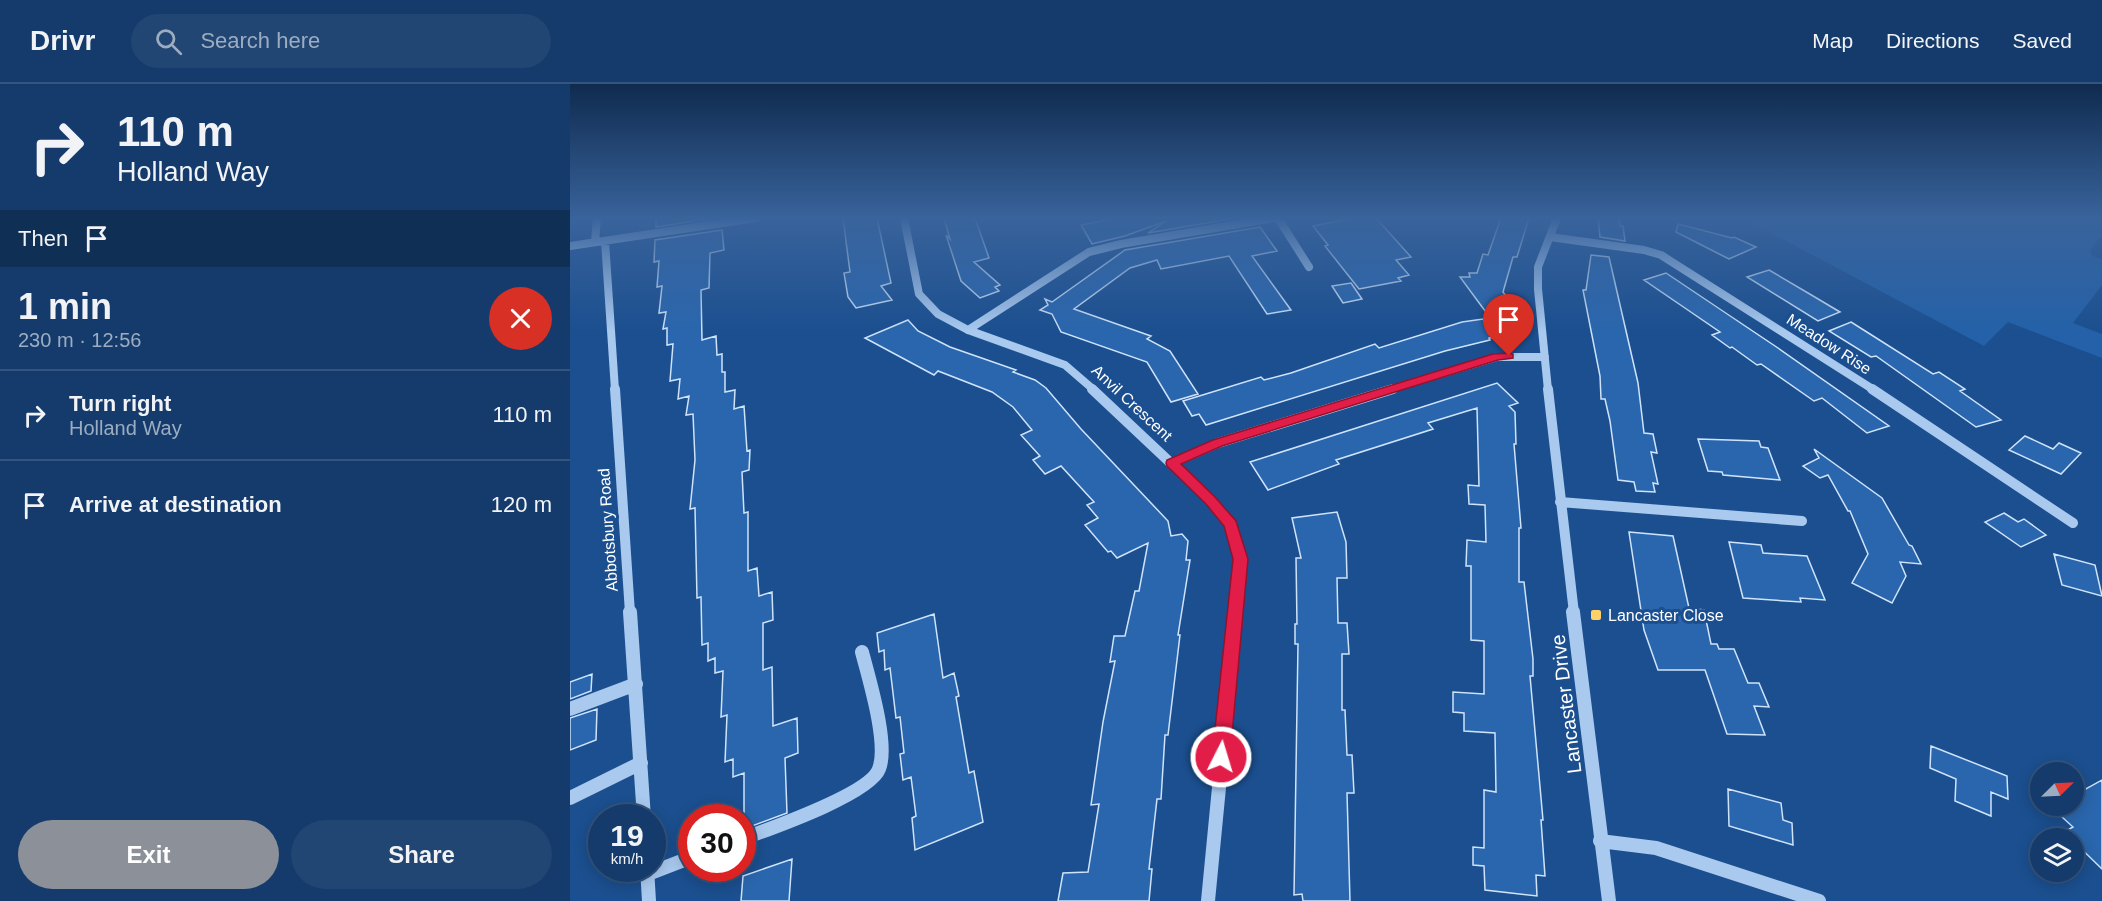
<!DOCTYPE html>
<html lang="en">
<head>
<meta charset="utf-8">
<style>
  :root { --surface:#143b6b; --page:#214673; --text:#f1f3f6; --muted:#9dadc1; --line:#33557e; --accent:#8c9099 }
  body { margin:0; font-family:Arial,sans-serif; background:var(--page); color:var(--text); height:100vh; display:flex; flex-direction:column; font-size:22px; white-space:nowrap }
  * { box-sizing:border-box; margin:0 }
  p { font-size:20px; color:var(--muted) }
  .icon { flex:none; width:33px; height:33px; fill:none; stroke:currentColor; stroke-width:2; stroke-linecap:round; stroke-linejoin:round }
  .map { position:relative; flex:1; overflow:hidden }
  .side { display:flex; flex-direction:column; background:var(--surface); width:570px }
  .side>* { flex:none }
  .banner { background:#143b6b; color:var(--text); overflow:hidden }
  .needle { width:39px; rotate:66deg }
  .fabs { position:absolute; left:1460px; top:678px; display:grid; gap:12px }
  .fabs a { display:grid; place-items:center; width:54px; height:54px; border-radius:50%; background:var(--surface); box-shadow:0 3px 15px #0003,0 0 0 2px var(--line); font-size:30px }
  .speed { position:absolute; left:18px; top:720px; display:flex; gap:12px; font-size:30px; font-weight:700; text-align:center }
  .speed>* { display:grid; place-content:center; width:78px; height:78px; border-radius:50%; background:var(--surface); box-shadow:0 3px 15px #0003,0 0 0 2px var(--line); line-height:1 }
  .speed small { font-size:15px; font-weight:400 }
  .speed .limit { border:9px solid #d22; background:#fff; color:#111 }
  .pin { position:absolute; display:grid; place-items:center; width:51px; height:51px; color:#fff; margin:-62px -26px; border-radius:50% 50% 50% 0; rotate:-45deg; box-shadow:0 0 6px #0007 }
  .pin .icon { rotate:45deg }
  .me { position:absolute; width:66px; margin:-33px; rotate:5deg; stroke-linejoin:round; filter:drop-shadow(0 0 4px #0008) }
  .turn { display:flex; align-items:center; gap:21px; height:126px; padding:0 18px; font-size:27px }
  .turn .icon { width:78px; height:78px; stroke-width:2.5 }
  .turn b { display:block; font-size:42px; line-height:51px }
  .then { display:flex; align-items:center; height:57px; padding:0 18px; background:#0003; gap:12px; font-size:22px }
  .round { display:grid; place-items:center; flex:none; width:63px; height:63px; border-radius:32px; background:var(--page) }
  .summary { display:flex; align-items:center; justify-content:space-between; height:102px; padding:0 18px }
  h1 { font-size:36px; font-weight:800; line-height:45px }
  .cta { display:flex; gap:12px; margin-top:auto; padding:12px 18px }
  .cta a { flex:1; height:69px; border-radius:36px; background:var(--accent); color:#fff; font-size:24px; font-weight:800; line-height:69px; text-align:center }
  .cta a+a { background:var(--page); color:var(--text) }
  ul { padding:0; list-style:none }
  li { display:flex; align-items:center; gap:18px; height:90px; padding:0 18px; border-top:2px solid var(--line) }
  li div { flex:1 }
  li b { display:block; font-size:22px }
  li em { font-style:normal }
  header { display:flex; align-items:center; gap:36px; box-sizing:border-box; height:84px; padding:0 30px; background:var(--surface); border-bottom:2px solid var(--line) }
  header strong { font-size:28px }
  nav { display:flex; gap:33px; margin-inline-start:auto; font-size:21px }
  .search { width:420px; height:54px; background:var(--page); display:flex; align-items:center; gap:15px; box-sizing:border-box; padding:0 21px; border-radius:33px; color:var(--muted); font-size:22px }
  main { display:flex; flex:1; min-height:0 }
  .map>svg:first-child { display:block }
  .green { fill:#2461a8 }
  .building { fill:#2a66ad; stroke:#cfe3fa; stroke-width:1.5 }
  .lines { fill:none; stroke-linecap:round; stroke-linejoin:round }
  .minor-far2 { stroke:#a9c9ee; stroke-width:8 }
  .minor-far1 { stroke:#a9c9ee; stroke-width:10 }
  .minor { stroke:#a9c9ee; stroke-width:14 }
  .route { fill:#e11d48; stroke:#92132f; stroke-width:1.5 }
  .poi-dot { fill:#ffd166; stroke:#1b4f8f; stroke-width:2 }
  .labels { text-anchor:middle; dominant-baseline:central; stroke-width:6; stroke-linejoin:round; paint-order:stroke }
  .street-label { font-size:16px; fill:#fff; stroke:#1b4f8f }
  .poi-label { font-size:16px; fill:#fff; stroke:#1b4f8f; text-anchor:start }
  .near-street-label { font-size:20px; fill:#fff; stroke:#1b4f8f }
</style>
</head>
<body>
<header>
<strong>Drivr</strong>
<div class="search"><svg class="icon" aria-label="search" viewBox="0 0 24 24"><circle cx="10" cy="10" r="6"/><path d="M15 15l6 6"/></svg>Search here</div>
<nav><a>Map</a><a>Directions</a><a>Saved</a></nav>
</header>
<main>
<section class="side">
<div class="banner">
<div class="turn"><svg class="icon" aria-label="right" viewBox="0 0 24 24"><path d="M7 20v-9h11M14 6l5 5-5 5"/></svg><div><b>110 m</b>Holland Way</div></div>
<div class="then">Then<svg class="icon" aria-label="arrive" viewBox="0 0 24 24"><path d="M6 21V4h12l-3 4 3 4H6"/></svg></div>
</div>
<div class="summary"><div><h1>1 min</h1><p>230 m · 12:56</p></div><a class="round" style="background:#d93025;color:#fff"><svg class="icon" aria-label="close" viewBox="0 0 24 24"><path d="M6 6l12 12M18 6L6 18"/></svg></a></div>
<ul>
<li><svg class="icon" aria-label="right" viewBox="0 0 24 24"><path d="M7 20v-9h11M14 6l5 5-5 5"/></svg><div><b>Turn right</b><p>Holland Way</p></div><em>110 m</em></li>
<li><svg class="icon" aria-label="arrive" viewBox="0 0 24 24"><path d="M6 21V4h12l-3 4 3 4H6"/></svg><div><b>Arrive at destination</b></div><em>120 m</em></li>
</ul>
<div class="cta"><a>Exit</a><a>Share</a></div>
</section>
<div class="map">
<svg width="1532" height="817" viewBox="0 0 1532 817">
  <rect width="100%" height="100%" fill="#1b4f8f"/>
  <path class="green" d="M1173 134H1532V152L1520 166 1522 172 1532 175V201L1503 239 1532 250V274L1438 238 1414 262Z"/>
  <path class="building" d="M86 134H143L86 143Z
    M273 134H307L321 199 311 202 322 216 286 224 278 213 274 189 280 188Z
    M374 134H405L419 174 404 178 430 201 425 203 429 207 410 214 391 197 376 151 380 155Z
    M548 134H666L578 149 596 137 555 152 522 160 511 141Z
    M784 134H806L841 173 826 176 839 191 828 194 831 197 789 205 755 162 758 161 743 142Z
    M931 134H959L947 173H943L933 208 941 219 936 220 942 227 918 231 890 193H900L899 189H907L913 170 918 171Z
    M1028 134H1049L1050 142H1053L1055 157 1030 153Z
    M1108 140 1162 154 1164 153 1186 163 1159 175 1106 148Z
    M690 143 707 167 682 172 721 226 697 230 659 172 591 185 587 176 560 184 504 225 581 252 577 255 600 267 628 310 601 318 577 278 491 248 482 230 470 226 478 221 475 215 482 218 555 166Z
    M152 146 154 166 140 169 139 204 131 206 132 256 146 252 147 271 152 270V288H155V308L165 306 164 325 174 322 177 367 180 366 179 386 172 388 174 429 178 428V487L187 484 189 512 202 508 203 536 193 539V586L202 583 203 642 227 634 228 669 215 674 217 729 174 745V689L163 693V675L155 678 157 631 151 633 153 587 145 589V574L138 577V559L132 561 131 513 127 514 125 424 120 425 125 376 123 330 116 331 119 312 108 315 110 295 100 297 103 260 97 261V244L93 245 96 228 89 229 92 202 87 203 89 177 84 178 85 156Z
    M1021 171 1039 173 1068 299 1074 349 1083 350 1087 369 1081 368 1088 400 1083 399 1085 408 1066 407 1064 398 1048 396 1040 337 1035 315H1031L1030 292 1013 206H1016Z
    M1199 186 1238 209 1270 228 1248 237 1177 193Z
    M1096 189 1208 264 1319 342 1297 349 1252 314 1244 317 1191 280 1187 281 1162 263 1160 264 1142 251 1150 248 1074 196Z
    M781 199 792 215 773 219 762 202Z
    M913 235 926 253 919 254 920 256 875 267 636 341 629 330 622 332 613 317 691 293 694 296 721 289 805 260 809 264 892 238Z
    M338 236 348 247 380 263 446 286 443 288 465 296 476 304 511 345 598 437 601 452 612 450 618 457 616 476H620L608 551H610L598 651H595L591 715H587L579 785H582L579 817H488L493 789 518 788 529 720 521 721 533 638 545 577 540 578 544 552H555L565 507H569L578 459 547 474 541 467 538 468 515 441 528 434 517 421 524 418 491 382 475 390 463 376 470 372 451 351 462 346 443 323 422 308 368 287 364 291 295 254Z
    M1281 238 1363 290 1369 288 1395 305 1390 307 1431 336 1406 343 1306 272 1301 273 1259 247Z
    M927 299 948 319 939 322 945 328 946 360H944L951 444H949V498H954L963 575V592H960L973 736H971L975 792 966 791 967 812 915 806 914 782 903 781V763L914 764V706L926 708 925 649 894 647V629L883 628V608L914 610V557L901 556V482H896L897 456 916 458 915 421 899 420 898 401 909 402 907 324 858 339 863 345 766 376 769 380 698 406 680 378Z
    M1455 352 1483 365 1489 359 1511 369 1491 390 1439 366Z
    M1128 355 1189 357 1191 363 1198 364 1210 396 1153 391 1152 388 1138 387Z
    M1244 365 1312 414 1339 461 1342 462 1351 480 1330 478 1336 492 1322 519 1282 499 1298 470 1280 427H1278L1258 391 1250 394 1233 382 1249 374Z
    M767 428 776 458 777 494H767L768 539H777L779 570H772V626H775L777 671H782L784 709H777L780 817H733L732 810 724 811 728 560H725V540H727L726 474H731L722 434Z
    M1434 429 1448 438 1454 435 1476 451 1451 463 1415 438Z
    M1059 448 1103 452 1119 524 1134 526 1141 560H1147L1149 565H1164L1178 599H1189L1199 623 1184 622 1195 651 1157 650 1135 586H1088L1074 546Z
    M1159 458 1191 461 1193 469 1237 472 1255 516 1230 514 1231 518 1173 514Z
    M1484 470 1525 481 1532 512 1492 501Z
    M364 530 373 594 384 589 389 612 386 613 399 689 404 687 413 738 345 766 342 734 346 732 341 693 333 696 330 670 334 669 330 633 326 634 320 584 315 586 314 566 309 568 307 549Z
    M22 590 21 607 0 615V598Z
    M27 625 26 656 0 666V634Z
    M1361 662 1437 692 1438 715 1421 708V732L1385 717 1386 695 1360 684Z
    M1532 696V785L1494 748 1503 743 1480 722H1503V712Z
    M1158 705 1211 719 1213 736 1222 739 1223 761 1159 742Z
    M222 775 219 817H171L173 792Z"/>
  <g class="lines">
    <path class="minor-far2" d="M334 134 349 210 368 230 398 246 495 281 524 306
      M708 134 739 183
      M980 153 1074 166 1091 171 1304 306
      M35 157 45 306
      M25 158 27 134
      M0 162 186 134
      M398 246 519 168 551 160 704 134
      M818 306 927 273H975
      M978 306 968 205V183L987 134"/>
    <path class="minor-far1" d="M45 305 60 529
      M522 305 640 416 661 441 671 475 666 529
      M978 305 1004 529
      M1302 305 1503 439
      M602 379 648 359 823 305
      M990 418 1232 437"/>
    <path class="minor" d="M60 528 74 734
      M1003 528 1039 817
      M0 625 66 600
      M0 714 71 679
      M172 755C199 745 300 710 309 685 319 660 299 595 292 568
      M1030 757 1086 764 1249 817
      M77 784 79 817
      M78 790 122 773
      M638 817 666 528"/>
  </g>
  <linearGradient id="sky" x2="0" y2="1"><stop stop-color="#0f2b4f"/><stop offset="0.54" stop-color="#39639b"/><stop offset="1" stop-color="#39639b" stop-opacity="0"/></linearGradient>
  <rect width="1532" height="248" fill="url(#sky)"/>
  <path class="route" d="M939 269 943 270V274L928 276 652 362 611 380 645 413 666 437 678 475 660 673 658 679 651 682 645 679 642 673 663 475 654 442 636 420 597 382 596 379 597 376 643 356 923 270Z"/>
  <rect class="poi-dot" x="1020" y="525" width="12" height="12" rx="3"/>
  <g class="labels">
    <g class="street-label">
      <text transform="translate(1259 260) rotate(33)">Meadow Rise</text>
      <text transform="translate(562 319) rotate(43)">Anvil Crescent</text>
      <text transform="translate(38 446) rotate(-94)">Abbotsbury Road</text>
    </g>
    <g class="poi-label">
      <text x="1038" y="531">Lancaster Close</text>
    </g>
    <g class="near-street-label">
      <text transform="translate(996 620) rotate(-97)">Lancaster Drive</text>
    </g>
  </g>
</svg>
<div class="fabs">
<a><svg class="needle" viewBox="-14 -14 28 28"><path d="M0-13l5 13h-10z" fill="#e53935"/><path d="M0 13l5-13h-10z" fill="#9dadc1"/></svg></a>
<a><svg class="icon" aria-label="layers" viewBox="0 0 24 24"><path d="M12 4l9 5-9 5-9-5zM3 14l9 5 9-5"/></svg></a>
</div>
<div class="speed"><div>19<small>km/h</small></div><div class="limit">30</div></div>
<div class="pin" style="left:939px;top:272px;background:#d93025"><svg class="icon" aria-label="arrive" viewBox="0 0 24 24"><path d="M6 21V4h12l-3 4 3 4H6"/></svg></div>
<svg class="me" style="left:651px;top:673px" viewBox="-20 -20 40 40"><circle r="17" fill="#e11d48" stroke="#fff" stroke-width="3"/><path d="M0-11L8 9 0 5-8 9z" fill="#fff"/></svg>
</div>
</main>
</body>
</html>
